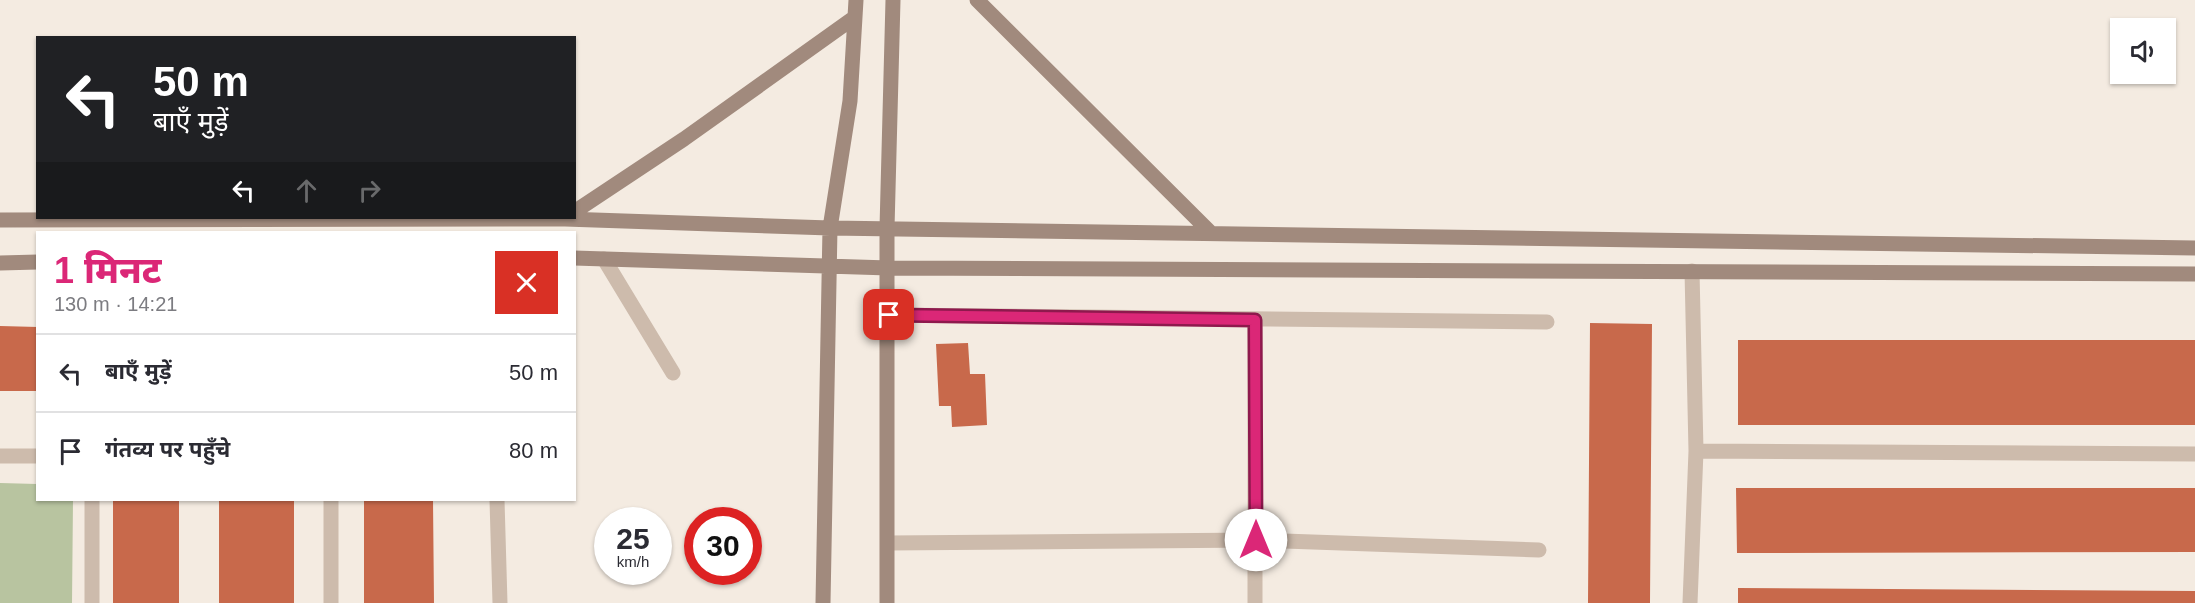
<!DOCTYPE html>
<html lang="hi">
<head>
<meta charset="utf-8">
<style>
  :root { --surface:#fff; --page:#f2f2f3; --text:#2b2b33; --muted:#7c7c81; --line:#e1e1e2; --accent:#db2777 }
  body { margin:0; font-family:Arial,"Noto Sans Devanagari",sans-serif; background:var(--page); color:var(--text); height:100vh; display:flex; flex-direction:column; font-size:22px; white-space:nowrap }
  * { box-sizing:border-box; margin:0 }
  p { font-size:20px; color:var(--muted) }
  .icon { flex:none; width:33px; height:33px; fill:none; stroke:currentColor; stroke-width:2; stroke-linecap:round; stroke-linejoin:round }
  .map { position:relative; flex:1; overflow:hidden }
  .sheet { position:absolute; left:36px; top:231px; width:540px; height:270px; display:flex; flex-direction:column; background:var(--surface); border-radius:0px; box-shadow:0 2px 4px #0004 }
  .sheet>* { flex:none }
  .banner { position:absolute; left:36px; top:36px; width:540px; height:183px; border-radius:0px; box-shadow:0 2px 4px #0004; background:#202124; color:#fff; overflow:hidden }
  .tools { position:absolute; left:2110px; top:18px; display:grid; gap:12px }
  .tools a { display:grid; place-items:center; width:66px; height:66px; border-radius:0px; background:var(--surface); box-shadow:0 2px 4px #0004; font-size:30px }
  .speed { position:absolute; left:594px; top:507px; display:flex; gap:12px; font-size:30px; font-weight:700; text-align:center }
  .speed>* { display:grid; place-content:center; width:78px; height:78px; border-radius:50%; background:var(--surface); box-shadow:0 2px 4px #0004; line-height:1 }
  .speed small { font-size:15px; font-weight:400 }
  .speed .limit { border:9px solid #d22; background:#fff; color:#111 }
  .pin { position:absolute; display:grid; place-items:center; width:51px; height:51px; color:#fff; margin:-26px; border-radius:12px; box-shadow:0 3px 9px #0006 }
  .me { position:absolute; width:66px; margin:-33px; rotate:0deg; stroke-linejoin:round; filter:drop-shadow(0 0 4px #0008) }
  .turn { display:flex; align-items:center; gap:21px; height:126px; padding:0 18px; font-size:27px }
  .turn .icon { width:78px; height:78px; stroke-width:2.5 }
  .turn b { display:block; font-size:42px; line-height:51px }
  .lanes { display:flex; align-items:center; height:57px; padding:0 18px; background:#0003; justify-content:center; gap:30px; direction:ltr }
  .lanes .off { opacity:.35 }
  .round { display:grid; place-items:center; flex:none; width:63px; height:63px; border-radius:0px; background:var(--page) }
  .headline { display:flex; align-items:center; justify-content:space-between; height:102px; padding:0 18px }
  h1 { font-size:36px; font-weight:800; line-height:45px; color:var(--accent) }
  ul { padding:0; list-style:none }
  li { display:flex; align-items:center; gap:18px; height:78px; padding:0 18px; border-top:2px solid var(--line) }
  li div { flex:1 }
  li b { display:block; font-size:22px }
  li em { font-style:normal }
  .map>svg:first-child { display:block }
  .green { fill:#b8c4a0 }
  .building { fill:#c8694b }
  .lines { fill:none; stroke-linecap:round; stroke-linejoin:round }
  .lane { stroke:#cdbbac; stroke-width:15 }
  .street { stroke:#cdbbac; stroke-width:15 }
  .secondary { stroke:#a18a7d; stroke-width:15 }
  .route-casing { stroke:#8e194d; stroke-width:15 }
  .route { stroke:#db2777; stroke-width:10 }
</style>
</head>
<body>
<div class="map">
<svg width="2195" height="603" viewBox="0 0 2195 603">
  <rect width="100%" height="100%" fill="#f4ebe1"/>
  <path class="green" d="M0 483 37 484 38 500H73L72 603H0Z"/>
  <path class="building" d="M1590 323 1652 324 1650 603H1588Z
    M0 326 38 327V391H0Z
    M1738 340H2195V425H1738Z
    M968 343 970 374H985L987 425 952 427 951 406H939L936 344Z
    M1736 488H2195V552L1737 553Z
    M113 500H179V603H113Z
    M219 500H294V603H219Z
    M364 500H433L434 603H364Z
    M1738 588 2195 591V603H1738Z"/>
  <g class="lines">
    <path class="lane" d="M604 259 673 373"/>
    <path class="street" d="M889 315 1547 322
      M1696 451 2195 454
      M0 456H38
      M331 500V603
      M497 500 500 603
      M888 543 1256 540 1539 550
      M92 603V500
      M1255 603V320
      M1690 603 1696 451 1692 271"/>
    <path class="secondary" d="M977 0 1211 233
      M574 212 684 139 855 17
      M0 220 565 219 830 228 2195 248
      M574 258 889 268 2195 274
      M0 263 38 262
      M823 603 830 228 850 101 856 0
      M887 603V228L893 0"/>
  </g>
  <g class="lines">
    <defs>
      <path id="route" d="M889 315 1255 320 1256 540"/>
    </defs>
    <use href="#route" class="route-casing"/>
    <use href="#route" class="route"/>
  </g>
</svg>
<div class="tools">
<a><svg class="icon" aria-label="sound" viewBox="0 0 24 24"><path d="M4 9h4l5-4v14l-5-4H4zM17 9q2 3 0 6"/></svg></a>
</div>
<div class="speed"><div>25<small>km/h</small></div><div class="limit">30</div></div>
<div class="pin" style="left:889px;top:315px;background:#d93025"><svg class="icon" aria-label="arrive" viewBox="0 0 24 24"><path d="M6 21V4h12l-3 4 3 4H6"/></svg></div>
<svg class="me" style="left:1256px;top:540px" viewBox="-20 -20 40 40"><circle r="19" fill="#fff"/><path d="M0-13L10 11 0 6-10 11z" fill="#db2777"/></svg>
<div class="banner">
<div class="turn"><svg class="icon" aria-label="left" viewBox="0 0 24 24"><path d="M17 20v-9H6M10 6l-5 5 5 5"/></svg><div><b>50 m</b>बाएँ मुड़ें</div></div>
<div class="lanes"><svg class="icon" aria-label="left" viewBox="0 0 24 24"><path d="M17 20v-9H6M10 6l-5 5 5 5"/></svg><svg class="icon off" aria-label="ahead" viewBox="0 0 24 24"><path d="M12 20V5M6 11l6-6 6 6"/></svg><svg class="icon off" aria-label="right" viewBox="0 0 24 24"><path d="M7 20v-9h11M14 6l5 5-5 5"/></svg></div>
</div>
<section class="sheet">
<div class="headline"><div><h1>1 मिनट</h1><p>130 m · 14:21</p></div><a class="round" style="background:#d93025;color:#fff"><svg class="icon" aria-label="close" viewBox="0 0 24 24"><path d="M6 6l12 12M18 6L6 18"/></svg></a></div>
<ul>
<li><svg class="icon" aria-label="left" viewBox="0 0 24 24"><path d="M17 20v-9H6M10 6l-5 5 5 5"/></svg><div><b>बाएँ मुड़ें</b></div><em>50 m</em></li>
<li><svg class="icon" aria-label="arrive" viewBox="0 0 24 24"><path d="M6 21V4h12l-3 4 3 4H6"/></svg><div><b>गंतव्य पर पहुँचे</b></div><em>80 m</em></li>
</ul>
</section>
</div>
</body>
</html>
